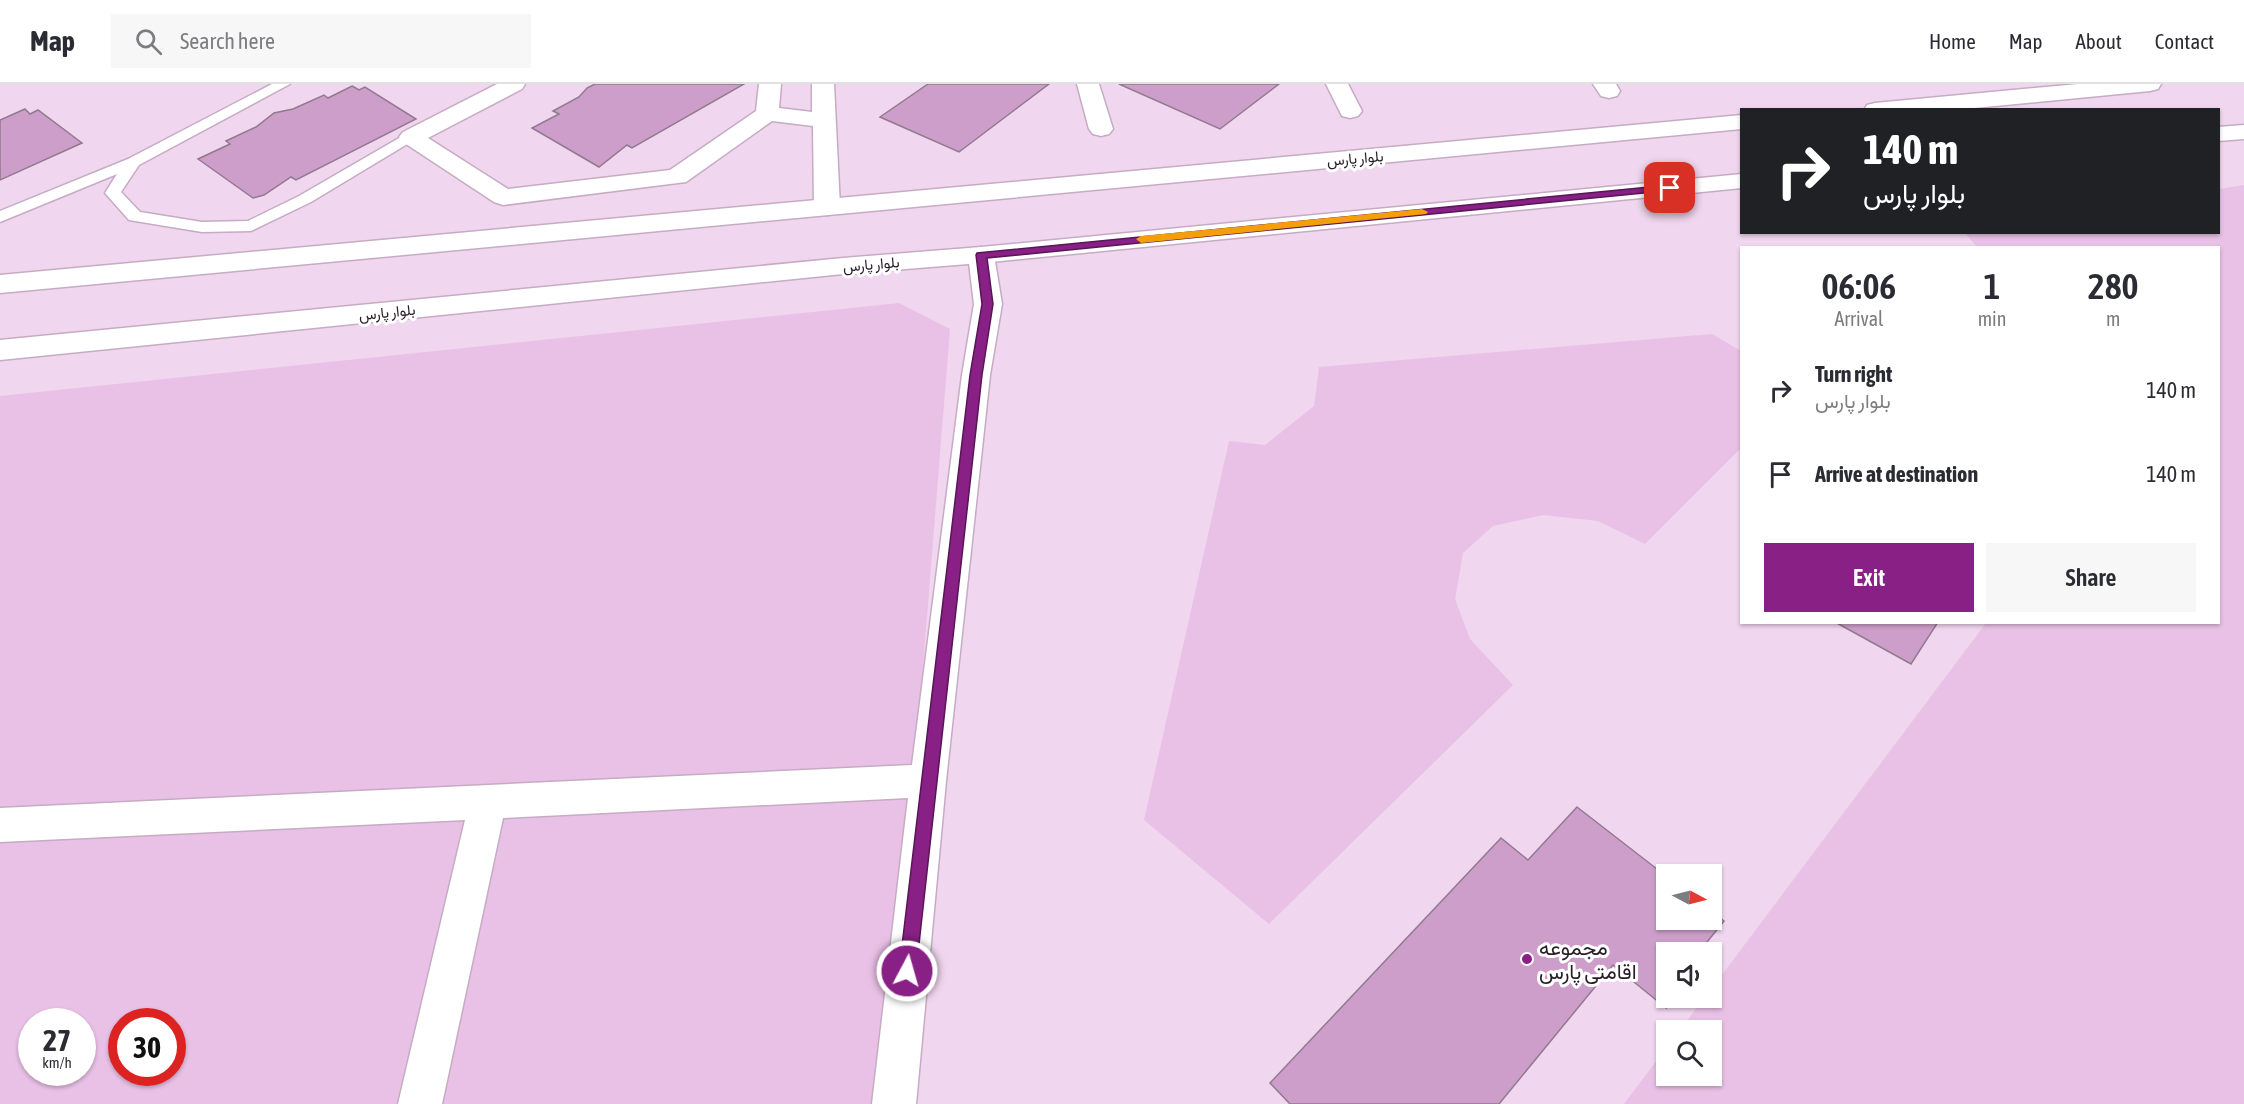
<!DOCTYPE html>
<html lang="en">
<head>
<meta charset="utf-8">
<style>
  :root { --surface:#fff; --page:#f7f7f7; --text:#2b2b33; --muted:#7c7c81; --line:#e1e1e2; --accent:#882086 }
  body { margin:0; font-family:"Asap Condensed",Vazirmatn,sans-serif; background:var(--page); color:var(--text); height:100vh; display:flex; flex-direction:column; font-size:22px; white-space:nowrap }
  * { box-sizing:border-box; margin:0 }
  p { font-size:20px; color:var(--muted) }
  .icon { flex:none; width:33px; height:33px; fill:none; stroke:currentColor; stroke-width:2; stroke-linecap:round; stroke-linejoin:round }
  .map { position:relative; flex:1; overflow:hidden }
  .drawer { position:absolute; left:1740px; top:162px; width:480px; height:378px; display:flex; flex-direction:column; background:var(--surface); border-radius:0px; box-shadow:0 2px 4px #0004 }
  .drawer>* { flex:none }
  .banner { position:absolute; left:1740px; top:24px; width:480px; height:126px; border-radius:0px; box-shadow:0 2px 4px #0004; background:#202124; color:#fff; overflow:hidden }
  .needle { width:39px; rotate:97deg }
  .tools { position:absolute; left:1656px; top:780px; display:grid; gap:12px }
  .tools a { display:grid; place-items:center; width:66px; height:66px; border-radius:0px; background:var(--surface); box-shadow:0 2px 4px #0004; font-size:30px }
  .speed { position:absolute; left:18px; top:924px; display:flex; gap:12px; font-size:30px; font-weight:700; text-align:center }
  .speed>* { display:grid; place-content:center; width:78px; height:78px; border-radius:50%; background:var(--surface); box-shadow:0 2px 4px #0004; line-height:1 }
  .speed small { font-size:15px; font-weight:400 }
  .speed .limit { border:9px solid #d22; background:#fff; color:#111 }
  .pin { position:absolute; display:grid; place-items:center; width:51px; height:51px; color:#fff; margin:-26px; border-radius:12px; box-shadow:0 3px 9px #0006 }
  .me { position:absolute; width:66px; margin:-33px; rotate:6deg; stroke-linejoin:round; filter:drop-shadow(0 0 4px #0008) }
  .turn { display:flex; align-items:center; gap:21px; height:126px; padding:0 24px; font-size:27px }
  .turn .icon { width:78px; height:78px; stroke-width:2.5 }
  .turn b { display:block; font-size:42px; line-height:51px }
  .eta { display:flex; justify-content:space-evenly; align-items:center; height:102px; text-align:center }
  .eta b { font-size:36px; font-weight:600; line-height:42px }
  .button { display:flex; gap:12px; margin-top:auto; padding:12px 24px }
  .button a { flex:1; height:69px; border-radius:0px; background:var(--accent); color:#fff; font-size:24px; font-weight:600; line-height:69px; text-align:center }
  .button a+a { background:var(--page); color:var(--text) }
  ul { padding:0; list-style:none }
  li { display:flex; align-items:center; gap:18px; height:84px; padding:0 24px }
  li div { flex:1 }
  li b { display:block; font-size:22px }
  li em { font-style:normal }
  header { display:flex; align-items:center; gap:36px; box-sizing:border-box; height:84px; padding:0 30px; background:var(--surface); border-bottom:2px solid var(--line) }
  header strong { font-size:28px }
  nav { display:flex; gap:33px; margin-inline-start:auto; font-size:21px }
  .search { width:420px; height:54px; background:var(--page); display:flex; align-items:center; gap:15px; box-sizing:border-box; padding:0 21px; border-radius:0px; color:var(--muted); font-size:22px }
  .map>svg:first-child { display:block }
  .green { fill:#e9c1e6; fill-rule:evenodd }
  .building { fill:#cd9eca; stroke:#917a8f; stroke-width:1.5 }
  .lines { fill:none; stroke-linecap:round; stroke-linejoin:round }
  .service-casing { stroke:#c5acc3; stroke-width:3 }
  .minor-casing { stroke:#c5acc3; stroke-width:3 }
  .secondary-casing { stroke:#c5acc3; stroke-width:3 }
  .service { fill:#fff; fill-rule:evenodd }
  .minor { fill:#fff; fill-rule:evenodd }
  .secondary { fill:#fff; fill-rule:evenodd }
  .route { fill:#882086; stroke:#581557; stroke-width:1.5 }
  .slow { fill:#f59e0b }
  .poi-dot { fill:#882086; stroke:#fff; stroke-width:2 }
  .labels { text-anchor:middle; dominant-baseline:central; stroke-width:6; stroke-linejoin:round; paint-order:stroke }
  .far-street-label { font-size:15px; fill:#271e26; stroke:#fff }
  .near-poi-label { font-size:21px; fill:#271e26; stroke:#fff; text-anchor:start }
</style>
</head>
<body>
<header>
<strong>Map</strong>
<div class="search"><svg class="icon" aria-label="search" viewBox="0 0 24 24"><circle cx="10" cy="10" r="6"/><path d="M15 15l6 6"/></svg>Search here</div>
<nav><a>Home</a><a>Map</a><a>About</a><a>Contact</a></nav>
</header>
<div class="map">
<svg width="2244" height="1020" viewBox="0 0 2244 1020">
  <rect width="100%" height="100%" fill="#f0d6ee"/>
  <path class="green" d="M2244 101V1020H1624L1666 964V992H1712V946H1680L1704 914H1712V904L1986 539 2218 538V164L1977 163 1965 149 2218 148 2219 105Z
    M899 219 950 245 888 1020H0V312ZM32 938H82V988H32ZM122 938H172V988H122Z
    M1712 250 1741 267V364L1645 460 1598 437 1543 431 1493 442 1463 469 1455 515 1470 555 1513 601 1269 840 1144 736 1229 357 1265 361 1314 322 1319 283Z"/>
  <path class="building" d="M595 0H744L632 64 627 61 599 83 532 44 559 30 553 27 579 13 587 4Z
    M928 0H1049L959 68 880 33Z
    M1119 0H1279L1220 45Z
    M352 2 359 6 365 3 416 35 296 96 291 93 264 111 253 114 198 75 230 60 226 57 256 43 274 29 293 25 324 11 328 14Z
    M25 25 30 30 38 26 82 59 0 96V36Z
    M1835 538H1938L1911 580Z
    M1577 723 1666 792V836H1712V827L1724 837 1699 868H1666V924L1613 881 1499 1020H1290L1270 999 1501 754 1528 776Z"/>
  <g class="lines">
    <defs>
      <path id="service" d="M272 0H290L139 81 121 108 140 128 202 138 248 137 299 112 406 50 411 48 419 53 311 118 251 147 202 148 129 136 105 109 117 90 0 138V127L128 75Z"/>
      <path id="minor" d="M497 0H525L522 5 428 54 508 105 670 86 756 27 759 0H781L779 24 812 28V0H834L840 123 836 128 827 131 818 128 814 123 813 42 772 37 686 98 503 121 494 118 403 58 399 53 403 48Z
        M1077 0H1099L1113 45 1109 50 1101 52 1093 50 1089 45Z
        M1326 0H1348L1362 27 1358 32 1350 34 1342 32Z
        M1593 0H1616L1620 7 1617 12 1609 14 1601 12Z
        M981 163 990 165 994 171 1002 220 990 291 946 697 916 1020H872L908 714 503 734 442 1020H398L465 736 0 758V724L912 681 962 291 974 220 968 171 972 165Z"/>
      <path id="secondary" d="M2078 0H2161L2158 5 2150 7 1954 26H1864L1867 21 1875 19Z
        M1742 31V45L0 209V191Z
        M2244 41V55L2218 57V43Z
        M1742 90V104L981 179 843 190 0 276V256L843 174 981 163Z"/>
    </defs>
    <use href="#service" class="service-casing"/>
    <use href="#minor" class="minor-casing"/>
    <use href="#secondary" class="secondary-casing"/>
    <use href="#service" class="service"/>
    <use href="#minor" class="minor"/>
    <use href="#secondary" class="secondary"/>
  </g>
  <path class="route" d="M1670 101 1675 104 1674 106 987 174 993 220 982 291 916 887 913 893 907 895 901 893 899 887 970 291 982 220 976 171 977 169Z"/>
  <path class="slow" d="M1422 125 1428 128 1426 130 1141 159 1136 155 1141 152Z"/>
  <circle class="poi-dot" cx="1527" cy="875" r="6"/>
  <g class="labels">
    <g class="far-street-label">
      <text transform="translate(1355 74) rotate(-5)">بلوار پارس</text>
      <text transform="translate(871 180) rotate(-5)">بلوار پارس</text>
      <text transform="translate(387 228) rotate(-6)">بلوار پارس</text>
    </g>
    <g class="near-poi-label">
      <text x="1539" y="863">مجموعه<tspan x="1539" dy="24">اقامتی پارس</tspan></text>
    </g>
  </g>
</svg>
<div class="tools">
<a><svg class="needle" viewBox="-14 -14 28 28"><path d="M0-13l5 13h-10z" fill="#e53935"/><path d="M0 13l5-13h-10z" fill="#7c7c81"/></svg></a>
<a><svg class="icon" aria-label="sound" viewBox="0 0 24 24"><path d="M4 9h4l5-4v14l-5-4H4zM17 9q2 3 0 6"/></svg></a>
<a><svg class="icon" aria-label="search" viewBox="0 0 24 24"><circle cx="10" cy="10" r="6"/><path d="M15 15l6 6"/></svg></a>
</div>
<div class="speed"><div>27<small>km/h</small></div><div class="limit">30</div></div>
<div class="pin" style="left:1670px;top:104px;background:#d93025"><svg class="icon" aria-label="arrive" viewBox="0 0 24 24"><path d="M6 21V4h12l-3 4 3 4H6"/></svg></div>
<svg class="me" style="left:907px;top:887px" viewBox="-20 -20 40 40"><circle r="17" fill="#882086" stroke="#fff" stroke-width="3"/><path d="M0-11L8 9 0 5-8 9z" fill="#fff"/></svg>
<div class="banner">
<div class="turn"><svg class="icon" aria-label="right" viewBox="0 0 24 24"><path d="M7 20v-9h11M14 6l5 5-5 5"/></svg><div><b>140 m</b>بلوار پارس</div></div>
</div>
<section class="drawer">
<div class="eta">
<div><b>06:06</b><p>Arrival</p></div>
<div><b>1</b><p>min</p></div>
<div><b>280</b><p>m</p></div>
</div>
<ul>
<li><svg class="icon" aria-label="right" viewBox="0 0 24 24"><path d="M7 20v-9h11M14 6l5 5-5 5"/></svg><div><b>Turn right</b><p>بلوار پارس</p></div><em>140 m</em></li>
<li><svg class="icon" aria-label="arrive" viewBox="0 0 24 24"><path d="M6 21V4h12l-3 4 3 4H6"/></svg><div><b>Arrive at destination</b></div><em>140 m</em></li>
</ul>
<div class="button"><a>Exit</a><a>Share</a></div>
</section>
</div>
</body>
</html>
